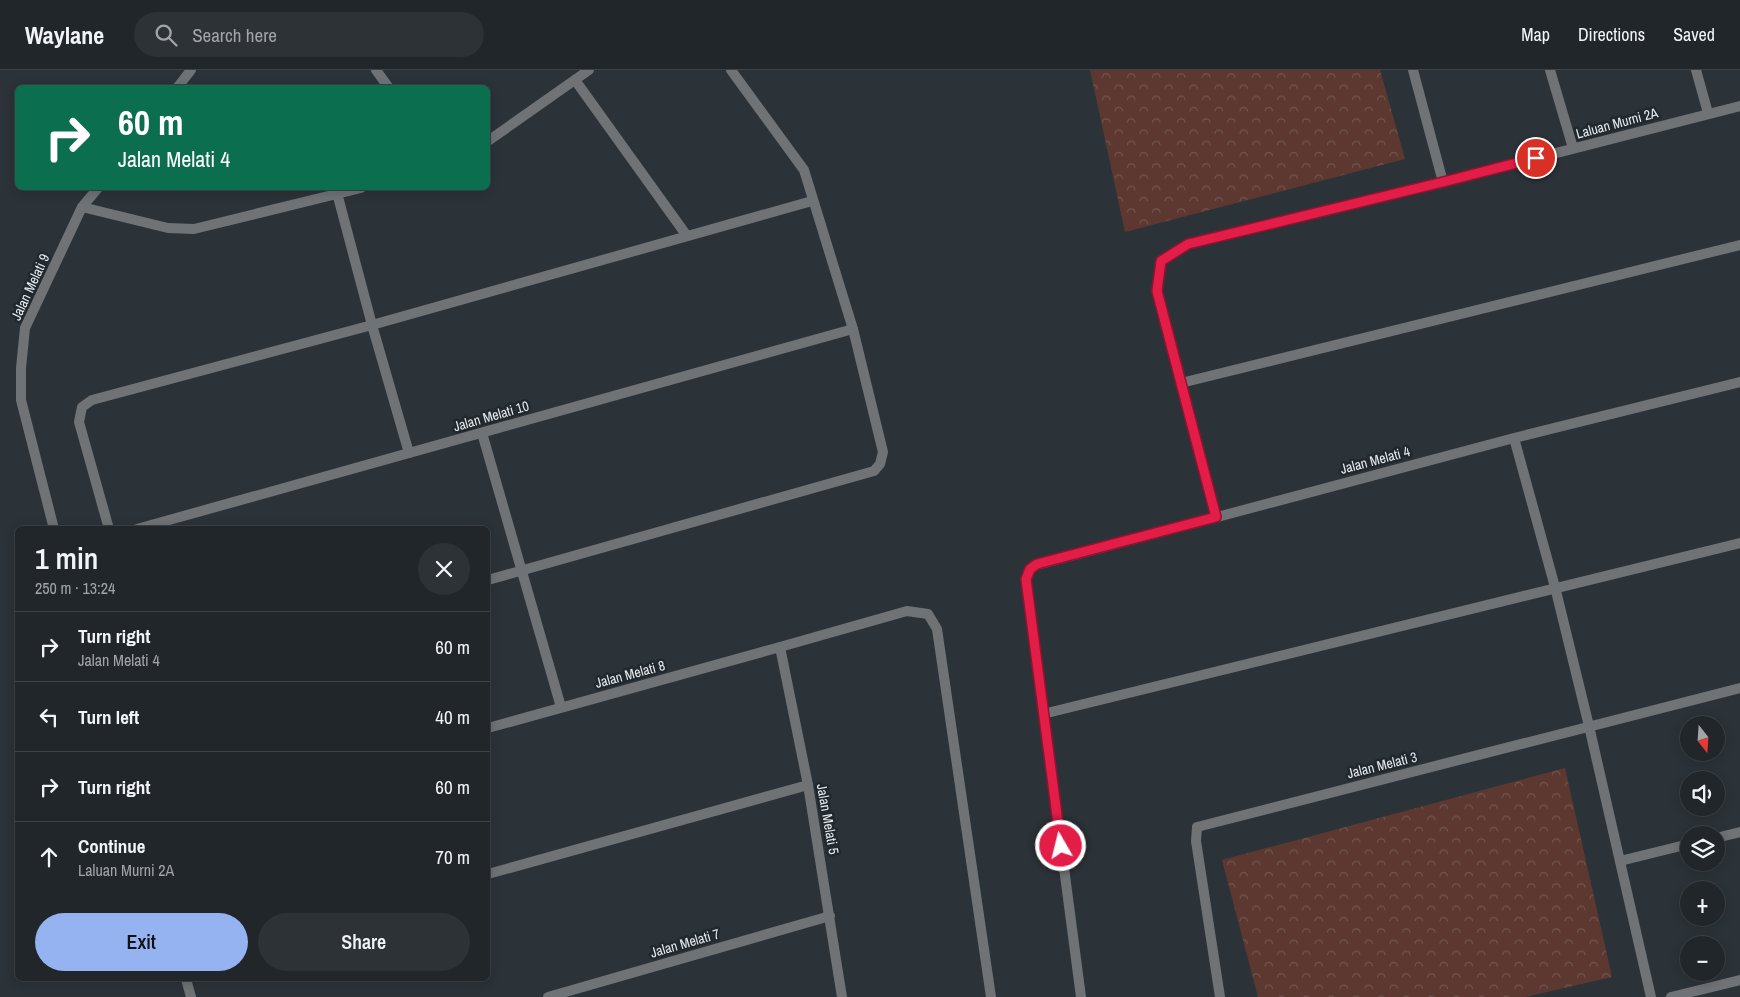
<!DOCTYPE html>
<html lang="en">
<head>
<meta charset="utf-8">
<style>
  :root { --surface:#21262a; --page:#2d3236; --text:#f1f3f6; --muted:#a2a5a8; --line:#3e4347; --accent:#95b2f1 }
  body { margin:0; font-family:"Archivo Narrow",sans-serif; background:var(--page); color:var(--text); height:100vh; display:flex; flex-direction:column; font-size:19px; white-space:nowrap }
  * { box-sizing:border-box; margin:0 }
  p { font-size:16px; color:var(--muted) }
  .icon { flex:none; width:28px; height:28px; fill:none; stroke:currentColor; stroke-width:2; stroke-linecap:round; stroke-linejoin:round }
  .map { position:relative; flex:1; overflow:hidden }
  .side { position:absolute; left:15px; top:456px; width:475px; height:455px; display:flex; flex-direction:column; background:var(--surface); border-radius:8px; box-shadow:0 2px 12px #0003,0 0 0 1px var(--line) }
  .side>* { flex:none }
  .top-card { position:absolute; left:15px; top:15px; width:475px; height:105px; border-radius:8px; box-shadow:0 2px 12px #0003,0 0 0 1px var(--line); background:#0b6e4f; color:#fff; overflow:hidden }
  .needle { width:32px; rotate:163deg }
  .tools { position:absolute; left:1680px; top:646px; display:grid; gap:10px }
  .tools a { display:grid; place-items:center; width:45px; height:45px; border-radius:50%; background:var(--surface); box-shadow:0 2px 12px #0003,0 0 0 1px var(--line); font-size:25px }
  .pin { position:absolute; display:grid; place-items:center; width:42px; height:42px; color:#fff; margin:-21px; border:2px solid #fff; border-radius:50%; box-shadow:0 1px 5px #0007 }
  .me { position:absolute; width:55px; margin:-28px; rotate:352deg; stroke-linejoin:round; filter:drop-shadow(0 0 4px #0008) }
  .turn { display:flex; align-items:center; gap:18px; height:105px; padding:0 20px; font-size:22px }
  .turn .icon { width:65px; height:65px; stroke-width:2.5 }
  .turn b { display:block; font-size:35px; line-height:42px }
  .round { display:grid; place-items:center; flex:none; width:52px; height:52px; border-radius:26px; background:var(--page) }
  .overview { display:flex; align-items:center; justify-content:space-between; height:85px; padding:0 20px }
  h1 { font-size:30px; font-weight:600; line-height:38px }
  .primary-button { display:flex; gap:10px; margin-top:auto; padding:10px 20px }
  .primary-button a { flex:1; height:58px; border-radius:30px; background:var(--accent); color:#111; font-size:20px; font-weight:600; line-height:58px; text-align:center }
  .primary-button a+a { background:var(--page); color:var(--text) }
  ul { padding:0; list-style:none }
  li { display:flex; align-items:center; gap:15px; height:70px; padding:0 20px; border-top:1px solid var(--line) }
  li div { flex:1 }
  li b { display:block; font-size:19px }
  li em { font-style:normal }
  header { display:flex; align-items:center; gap:30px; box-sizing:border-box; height:70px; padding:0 25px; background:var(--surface); border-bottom:1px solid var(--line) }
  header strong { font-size:24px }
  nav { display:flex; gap:28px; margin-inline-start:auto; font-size:18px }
  .search { width:350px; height:45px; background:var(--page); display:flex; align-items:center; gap:12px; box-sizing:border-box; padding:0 18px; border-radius:28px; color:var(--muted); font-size:19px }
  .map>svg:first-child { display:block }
  .park { fill:url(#park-crowns) }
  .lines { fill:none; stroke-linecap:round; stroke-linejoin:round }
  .lane { stroke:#707376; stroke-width:10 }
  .street { stroke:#707376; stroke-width:10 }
  .route-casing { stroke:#92132f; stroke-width:12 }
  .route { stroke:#e11d48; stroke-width:9 }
  .labels { text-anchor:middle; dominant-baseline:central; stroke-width:5; stroke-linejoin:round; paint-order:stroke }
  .street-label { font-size:14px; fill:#e6eaee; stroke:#22292e }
</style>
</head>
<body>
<header>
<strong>Waylane</strong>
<div class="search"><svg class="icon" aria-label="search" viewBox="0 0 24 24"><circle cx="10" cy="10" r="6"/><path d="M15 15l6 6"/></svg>Search here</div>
<nav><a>Map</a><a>Directions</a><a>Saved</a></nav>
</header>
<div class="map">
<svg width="1740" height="927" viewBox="0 0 1740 927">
  <defs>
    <pattern id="park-crowns" width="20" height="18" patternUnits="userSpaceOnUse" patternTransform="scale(1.25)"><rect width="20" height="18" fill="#5c3831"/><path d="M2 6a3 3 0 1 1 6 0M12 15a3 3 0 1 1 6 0" fill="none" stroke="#73554f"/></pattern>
  </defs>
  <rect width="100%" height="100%" fill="#2c3338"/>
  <path class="park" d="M1090 0H1380L1405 89 1125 162Z
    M1565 698 1612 907 1525 927H1258L1222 790Z"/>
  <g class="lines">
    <path class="lane" d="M376 0 389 18
      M1550 0 1573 78
      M575 10 687 166
      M337 123 372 255 409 383
      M1181 313 1740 175
      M482 363 561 637
      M109 459 79 352 82 337 92 330 372 255 812 131
      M1026 509 1081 927
      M488 510 874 401 880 394 883 382 853 259
      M780 577 907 541 928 544 937 559 991 927
      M1043 644 1740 473
      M1716 768 1740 762
      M1620 791 1689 774
      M488 804 808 715"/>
    <path class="street" d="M1413 0 1443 112
      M1696 0 1708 43
      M177 18 191 0
      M488 71 589 0
      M82 137 168 158 194 159 361 118
      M1514 368 1555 517 1589 656 1651 927
      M1216 447 1157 221 1161 191 1188 174 1443 112 1740 36
      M54 459 21 330V298L25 258 82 137 98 118
      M137 459 853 259 804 100 731 0
      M1026 509 1030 499 1037 495 1514 368 1740 312
      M488 658 780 577 808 715 842 927
      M186 909 191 927
      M548 927 830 846
      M1220 927 1196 771 1197 757 1740 618
      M1671 927 1740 910"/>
  </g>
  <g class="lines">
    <defs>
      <path id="route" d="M1061 776 1026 509 1030 499 1037 494 1216 447 1157 221 1161 191 1188 174 1443 112 1536 88"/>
    </defs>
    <use href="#route" class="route-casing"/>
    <use href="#route" class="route"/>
  </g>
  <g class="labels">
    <g class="street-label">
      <text transform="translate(1617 53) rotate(-15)">Laluan Murni 2A</text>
      <text transform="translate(30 217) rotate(-65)">Jalan Melati 9</text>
      <text transform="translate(491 346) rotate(-16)">Jalan Melati 10</text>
      <text transform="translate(1375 390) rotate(-15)">Jalan Melati 4</text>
      <text transform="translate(630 604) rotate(-15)">Jalan Melati 8</text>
      <text transform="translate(1382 695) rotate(-14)">Jalan Melati 3</text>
      <text transform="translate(828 749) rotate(80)">Jalan Melati 5</text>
      <text transform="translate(685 873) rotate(-16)">Jalan Melati 7</text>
    </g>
  </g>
</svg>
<div class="tools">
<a><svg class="needle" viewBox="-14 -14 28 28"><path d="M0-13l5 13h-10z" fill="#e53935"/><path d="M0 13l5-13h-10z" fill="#a2a5a8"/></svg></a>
<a><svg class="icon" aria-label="sound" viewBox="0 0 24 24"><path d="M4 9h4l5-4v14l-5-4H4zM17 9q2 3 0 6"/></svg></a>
<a><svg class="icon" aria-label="layers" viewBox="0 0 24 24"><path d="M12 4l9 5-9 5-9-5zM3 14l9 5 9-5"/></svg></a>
<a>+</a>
<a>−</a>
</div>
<div class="pin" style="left:1536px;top:88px;background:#d93025"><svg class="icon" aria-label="arrive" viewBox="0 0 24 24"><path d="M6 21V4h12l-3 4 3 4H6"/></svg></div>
<svg class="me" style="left:1061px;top:776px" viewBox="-20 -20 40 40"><circle r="17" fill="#e11d48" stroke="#fff" stroke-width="3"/><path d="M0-11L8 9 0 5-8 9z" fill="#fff"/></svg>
<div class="top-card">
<div class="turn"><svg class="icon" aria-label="right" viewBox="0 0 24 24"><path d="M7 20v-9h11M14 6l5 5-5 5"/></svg><div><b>60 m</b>Jalan Melati 4</div></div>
</div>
<section class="side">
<div class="overview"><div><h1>1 min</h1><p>250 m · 13:24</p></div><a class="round"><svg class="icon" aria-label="close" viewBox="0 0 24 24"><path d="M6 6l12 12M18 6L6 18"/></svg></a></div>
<ul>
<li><svg class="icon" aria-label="right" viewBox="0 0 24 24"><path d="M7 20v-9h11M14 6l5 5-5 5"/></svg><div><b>Turn right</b><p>Jalan Melati 4</p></div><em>60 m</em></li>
<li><svg class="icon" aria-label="left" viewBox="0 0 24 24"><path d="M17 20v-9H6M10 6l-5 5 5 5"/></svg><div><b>Turn left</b></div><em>40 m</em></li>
<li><svg class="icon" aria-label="right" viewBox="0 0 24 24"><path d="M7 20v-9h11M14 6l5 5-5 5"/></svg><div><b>Turn right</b></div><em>60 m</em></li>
<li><svg class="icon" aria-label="ahead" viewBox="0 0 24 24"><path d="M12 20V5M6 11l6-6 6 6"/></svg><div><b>Continue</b><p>Laluan Murni 2A</p></div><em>70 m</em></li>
</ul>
<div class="primary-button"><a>Exit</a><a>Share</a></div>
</section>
</div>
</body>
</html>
